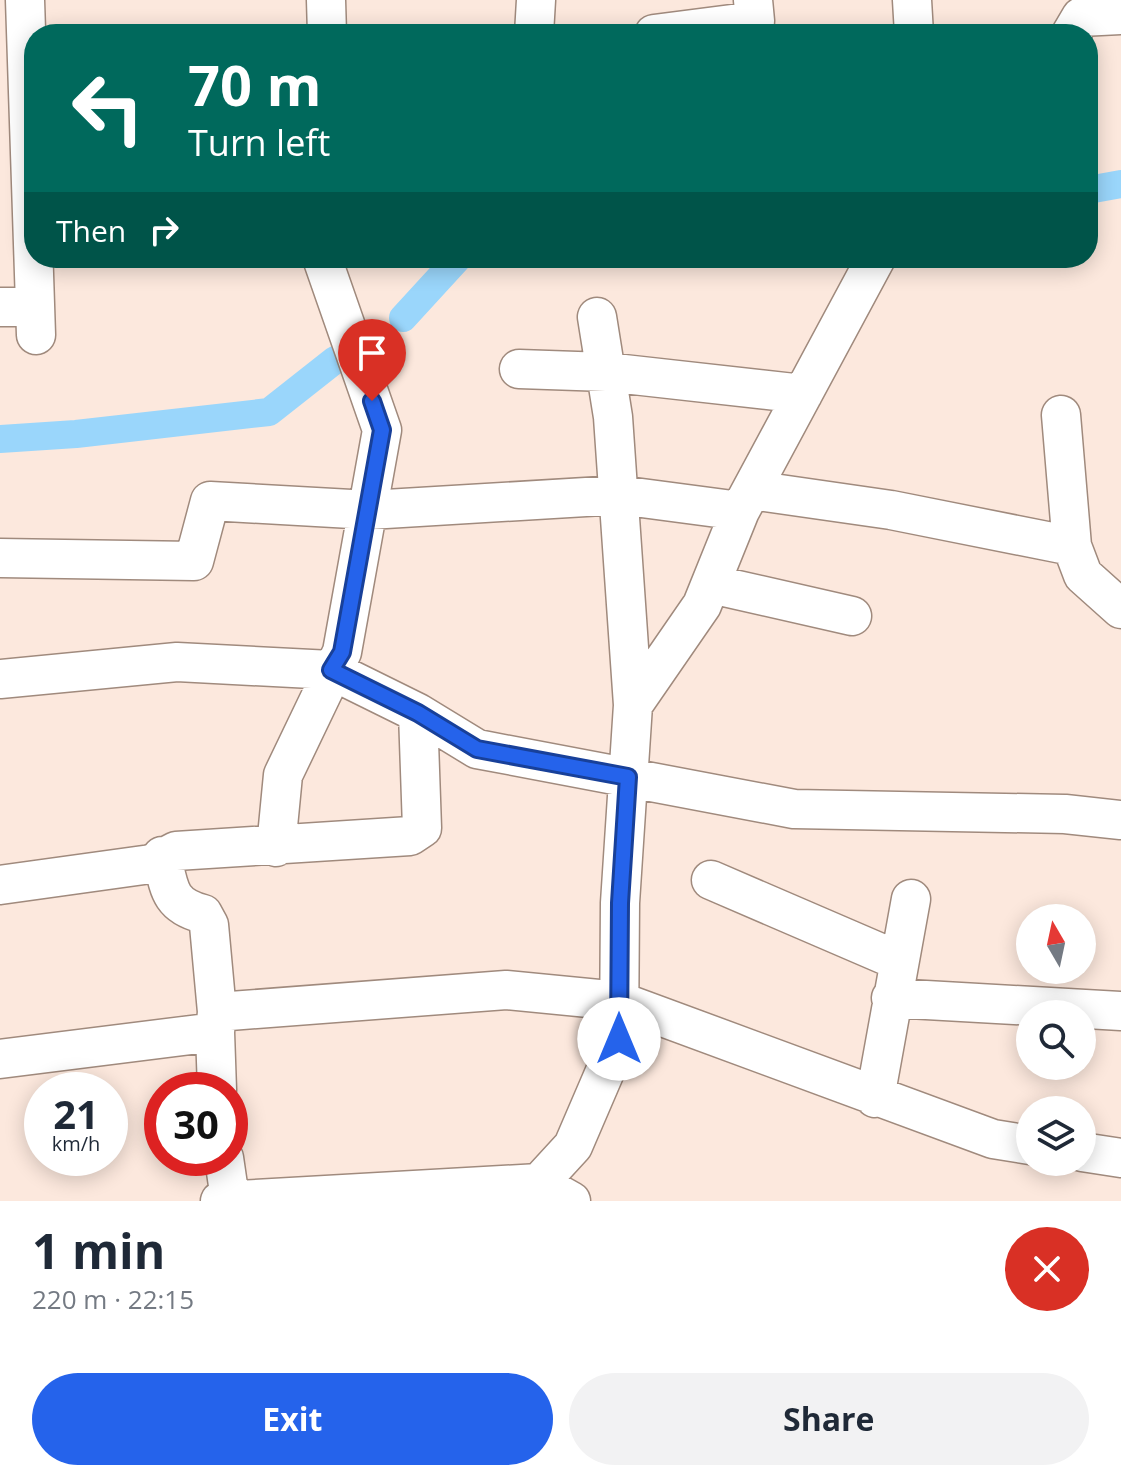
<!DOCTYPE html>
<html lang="en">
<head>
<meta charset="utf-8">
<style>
  :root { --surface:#fff; --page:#f2f2f3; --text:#1f2937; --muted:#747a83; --accent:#2563eb }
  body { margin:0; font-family:"Open Sans",sans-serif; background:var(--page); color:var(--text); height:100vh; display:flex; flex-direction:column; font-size:30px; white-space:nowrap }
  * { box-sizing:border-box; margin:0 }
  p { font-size:26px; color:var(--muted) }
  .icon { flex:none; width:44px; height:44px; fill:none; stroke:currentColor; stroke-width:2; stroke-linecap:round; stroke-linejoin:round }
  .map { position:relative; height:1201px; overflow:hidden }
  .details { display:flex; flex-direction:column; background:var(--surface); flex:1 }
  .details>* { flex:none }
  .banner { position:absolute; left:24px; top:24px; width:1074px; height:244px; border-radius:32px; box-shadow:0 4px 20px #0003; background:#00695c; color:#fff; overflow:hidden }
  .needle { width:52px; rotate:351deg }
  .controls { position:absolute; left:1016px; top:904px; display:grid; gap:16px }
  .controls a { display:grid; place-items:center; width:80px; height:80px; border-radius:50%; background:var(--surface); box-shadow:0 4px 20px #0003; font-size:40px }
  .speed { position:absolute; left:24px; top:1072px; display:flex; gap:16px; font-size:40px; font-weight:700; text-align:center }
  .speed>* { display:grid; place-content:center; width:104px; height:104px; border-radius:50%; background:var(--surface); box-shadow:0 4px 20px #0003; line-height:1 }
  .speed small { font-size:20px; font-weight:400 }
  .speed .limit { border:12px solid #d22; background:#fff; color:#111 }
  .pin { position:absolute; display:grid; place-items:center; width:68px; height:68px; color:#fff; margin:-82px -34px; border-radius:50% 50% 50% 0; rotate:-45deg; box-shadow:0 0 8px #0007 }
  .pin .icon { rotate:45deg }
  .me { position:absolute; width:88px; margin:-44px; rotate:0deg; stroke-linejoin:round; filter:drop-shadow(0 0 6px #0008) }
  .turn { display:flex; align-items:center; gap:28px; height:168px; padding:0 32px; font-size:36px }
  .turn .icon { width:104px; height:104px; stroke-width:2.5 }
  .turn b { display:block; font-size:56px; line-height:68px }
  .then { display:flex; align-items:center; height:76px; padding:0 32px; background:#0003; gap:16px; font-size:30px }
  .round { display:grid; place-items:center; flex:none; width:84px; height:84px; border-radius:42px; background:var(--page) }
  .overview { display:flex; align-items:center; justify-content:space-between; height:136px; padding:0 32px }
  h1 { font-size:48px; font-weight:700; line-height:60px }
  .primary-button { display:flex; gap:16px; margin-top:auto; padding:16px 32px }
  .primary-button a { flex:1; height:92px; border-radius:48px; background:var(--accent); color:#fff; font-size:32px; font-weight:700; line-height:92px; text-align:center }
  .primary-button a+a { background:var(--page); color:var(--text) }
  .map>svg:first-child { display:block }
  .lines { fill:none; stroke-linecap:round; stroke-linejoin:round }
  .canal { stroke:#9ad6fb; stroke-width:28 }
  .minor-casing { stroke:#a08a7d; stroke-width:41 }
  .minor { stroke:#fff; stroke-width:38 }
  .route-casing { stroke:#184099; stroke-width:20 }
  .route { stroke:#2563eb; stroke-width:14 }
</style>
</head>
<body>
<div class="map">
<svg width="1121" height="1201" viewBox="0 0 1121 1201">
  <rect width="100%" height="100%" fill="#fce8dd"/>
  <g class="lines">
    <path class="canal" d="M1088 190 1121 184
      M403 318 458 258
      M0 439 76 434 269 412 335 360"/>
    <defs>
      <path id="minor" d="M25 0 36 335
        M326 0 327 34
        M912 0 914 34
        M534 34 536 0
        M654 34 755 21 753 0
        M1071 34 1081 17 1121 15
        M0 307 35 306
        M519 369 606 372 803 394
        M1061 415 1072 546 1083 575 1121 609
        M752 490 891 510 1072 546
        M0 558 194 561 210 501 369 510 619 495 740 511
        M711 584 852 616
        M0 679 177 662 331 670 418 713 477 749 794 809 1065 814 1121 820
        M633 705 702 605 740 511 876 258
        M276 847 283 775 342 652 382 430 322 258
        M711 880 899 961
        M0 885 151 864 176 851 410 836 422 828 418 713
        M891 998 1121 1011
        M217 1012 506 990 619 1001 993 1139 1030 1145
        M215 1032 217 1090
        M0 1059 215 1032 217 1012 209 925 203 914C168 905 169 887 162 856
        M875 1098 911 899
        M1082 1152 1121 1158
        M224 1158 230 1199
        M220 1201 539 1183 571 1201
        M535 1201 539 1183 573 1146 619 1039 620 903 633 705 613 417 597 317"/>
    </defs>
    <use href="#minor" class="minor-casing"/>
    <use href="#minor" class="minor"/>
  </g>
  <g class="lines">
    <defs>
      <path id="route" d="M372 401 382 430 342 652 331 670 418 713 477 749 628 777 620 903 619 1039"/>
    </defs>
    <use href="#route" class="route-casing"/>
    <use href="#route" class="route"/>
  </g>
</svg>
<div class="controls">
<a><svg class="needle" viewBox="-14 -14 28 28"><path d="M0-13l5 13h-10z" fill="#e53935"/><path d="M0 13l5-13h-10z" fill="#747a83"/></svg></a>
<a><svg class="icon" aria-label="search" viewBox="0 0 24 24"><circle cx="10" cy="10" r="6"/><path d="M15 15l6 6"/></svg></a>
<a><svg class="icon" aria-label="layers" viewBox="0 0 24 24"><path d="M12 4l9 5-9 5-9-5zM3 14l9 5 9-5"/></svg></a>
</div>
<div class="speed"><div>21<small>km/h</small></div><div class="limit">30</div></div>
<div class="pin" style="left:372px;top:401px;background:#d93025"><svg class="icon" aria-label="arrive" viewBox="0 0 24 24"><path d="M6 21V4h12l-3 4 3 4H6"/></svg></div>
<svg class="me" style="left:619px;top:1039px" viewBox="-20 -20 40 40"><circle r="19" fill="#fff"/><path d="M0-13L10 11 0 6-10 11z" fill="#2563eb"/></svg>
<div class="banner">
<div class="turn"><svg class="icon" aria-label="left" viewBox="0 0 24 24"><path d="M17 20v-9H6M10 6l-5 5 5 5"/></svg><div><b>70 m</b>Turn left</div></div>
<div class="then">Then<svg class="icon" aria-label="right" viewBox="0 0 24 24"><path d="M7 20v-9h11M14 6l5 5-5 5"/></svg></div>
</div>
</div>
<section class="details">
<div class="overview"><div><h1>1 min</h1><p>220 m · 22:15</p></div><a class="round" style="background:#d93025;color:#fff"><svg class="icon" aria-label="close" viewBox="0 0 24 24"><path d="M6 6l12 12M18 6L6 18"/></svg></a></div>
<div class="primary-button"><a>Exit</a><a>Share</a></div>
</section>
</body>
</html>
